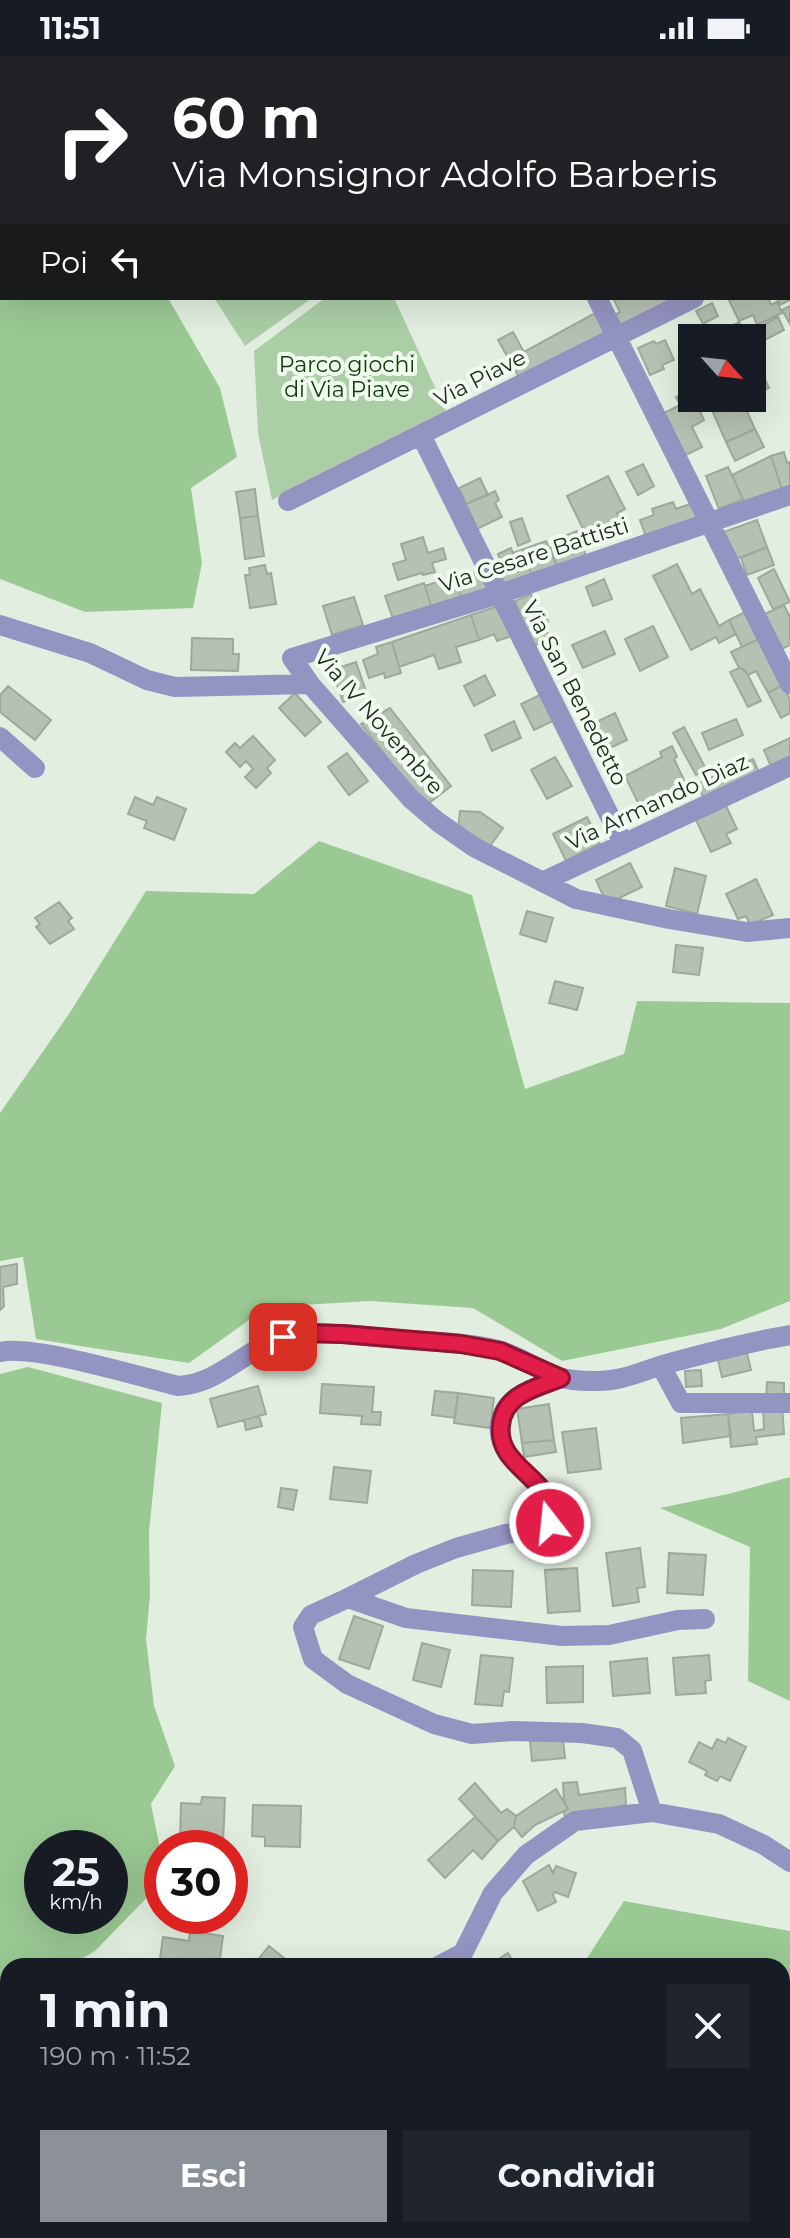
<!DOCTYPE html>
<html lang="it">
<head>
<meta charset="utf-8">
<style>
  :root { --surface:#171b24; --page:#20242c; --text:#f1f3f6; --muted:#9ea1a6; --accent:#8c9099 }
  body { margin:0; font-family:Montserrat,sans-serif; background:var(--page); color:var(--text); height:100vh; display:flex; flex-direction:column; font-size:30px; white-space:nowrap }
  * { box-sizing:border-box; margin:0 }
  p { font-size:26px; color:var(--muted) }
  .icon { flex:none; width:44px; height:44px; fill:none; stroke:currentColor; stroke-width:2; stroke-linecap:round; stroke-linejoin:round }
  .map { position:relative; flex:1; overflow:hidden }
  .sheet { position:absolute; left:0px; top:1902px; width:790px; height:280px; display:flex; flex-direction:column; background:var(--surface); border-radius:24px 24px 0 0; box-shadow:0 8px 32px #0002 }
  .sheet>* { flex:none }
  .banner { position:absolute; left:0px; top:0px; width:790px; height:244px; box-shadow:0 8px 32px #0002; background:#202124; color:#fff; overflow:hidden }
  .needle { width:52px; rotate:117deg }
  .buttons { position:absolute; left:678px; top:268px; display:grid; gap:16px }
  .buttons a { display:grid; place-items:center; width:88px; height:88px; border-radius:0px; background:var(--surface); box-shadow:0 8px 32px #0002; font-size:40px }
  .speed { position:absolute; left:24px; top:1774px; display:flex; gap:16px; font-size:40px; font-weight:700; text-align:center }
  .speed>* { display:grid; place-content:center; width:104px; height:104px; border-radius:50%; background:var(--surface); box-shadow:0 8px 32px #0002; line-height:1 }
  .speed small { font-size:20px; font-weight:400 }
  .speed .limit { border:12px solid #d22; background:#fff; color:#111 }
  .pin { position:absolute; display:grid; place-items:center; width:68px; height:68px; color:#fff; margin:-34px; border-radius:16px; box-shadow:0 4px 12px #0006 }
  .me { position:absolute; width:88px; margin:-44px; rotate:344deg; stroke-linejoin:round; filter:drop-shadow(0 0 6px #0008) }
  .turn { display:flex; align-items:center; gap:28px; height:168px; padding:0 40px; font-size:36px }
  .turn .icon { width:104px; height:104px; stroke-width:2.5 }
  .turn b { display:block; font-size:56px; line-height:68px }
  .then { display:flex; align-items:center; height:76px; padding:0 40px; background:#0003; gap:16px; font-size:30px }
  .round { display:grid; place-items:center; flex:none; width:84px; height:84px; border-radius:0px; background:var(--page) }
  .overview { display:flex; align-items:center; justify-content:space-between; height:136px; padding:0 40px }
  h1 { font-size:48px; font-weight:700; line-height:60px }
  .button { display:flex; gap:16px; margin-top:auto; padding:16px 40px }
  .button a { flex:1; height:92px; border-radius:0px; background:var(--accent); color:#fff; font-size:32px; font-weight:700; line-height:92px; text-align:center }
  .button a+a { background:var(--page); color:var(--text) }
  .status { display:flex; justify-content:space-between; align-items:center; height:56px; padding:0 40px; background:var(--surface); direction:ltr }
  .status svg { height:22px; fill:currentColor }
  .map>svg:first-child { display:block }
  .green { fill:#abcea6 }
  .forest { fill:#9ac993; fill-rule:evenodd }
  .building { fill:#b5c1b3; stroke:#9da99b; stroke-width:2 }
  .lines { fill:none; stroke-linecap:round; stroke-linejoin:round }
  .minor { stroke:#9494c2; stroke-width:20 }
  .route-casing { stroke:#92132f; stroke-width:20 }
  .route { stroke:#e11d48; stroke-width:14 }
  .labels { text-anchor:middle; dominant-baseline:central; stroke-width:8; stroke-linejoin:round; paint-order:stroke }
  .park-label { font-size:22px; fill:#0e3e08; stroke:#f0fcee }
  .street-label { font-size:22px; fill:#232822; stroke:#f0fcee }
</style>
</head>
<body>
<div class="status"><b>11:51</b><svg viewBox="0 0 49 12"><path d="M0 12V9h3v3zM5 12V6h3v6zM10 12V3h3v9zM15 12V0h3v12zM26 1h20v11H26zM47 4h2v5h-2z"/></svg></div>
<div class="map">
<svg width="790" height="2182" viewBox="0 0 790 2182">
  <rect width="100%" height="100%" fill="#e2efe0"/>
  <path class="green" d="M196 0H426L427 2H196Z
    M214 242H312L245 290Z
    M325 242H394L446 355 272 444 258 377 254 295Z"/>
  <path class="forest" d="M0 0H150L2 2V242H168L220 332 237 401 191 432 202 507 193 552 85 556 0 523Z
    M319 785 472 839 525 1033 624 998 637 945 790 947V1245L721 1273 562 1305 473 1252 370 1245 267 1251 189 1307 36 1283 23 1201 0 1205V1057L69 958 146 835 254 838Z
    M28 1311 162 1347 149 1476 150 1539 146 1583 154 1650 175 1710 151 1748 162 1802V1826L95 1895 69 1910H8V1943L0 1948V1318ZM42 1792H110V1860H42Z
    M790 1421V1645L748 1625 750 1491 660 1452 728 1438Z
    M624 1845 790 1875V2182H171L187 2174H782V1910H582Z"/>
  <path class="building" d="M790 13V48L788 14Z
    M790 218V244L780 249 777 242H788Z
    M618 242H685L620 274 613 260 620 256 614 244Z
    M728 242H768L771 249 777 246 782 257 757 269 753 259 739 265Z
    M712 247 718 260 703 268 696 255Z
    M790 250V268L782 254Z
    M595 257 606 278 521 325 498 284 513 276 524 296Z
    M778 261 784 274 753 290 752 282 748 280 753 278 751 275Z
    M739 266 746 282H729L725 273Z
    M665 284 674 304 662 309 664 313 650 319 638 292 654 285 656 288Z
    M752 295 769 332 755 338 752 331Z
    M690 334 704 364 692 371 702 391 684 400 664 357 680 349 676 341Z
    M733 342H741L755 373 726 386 711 352Z
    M755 373 764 391 735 405 726 386Z
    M784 396 787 407 790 406V435L783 437 771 400Z
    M771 400 783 437 745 449 732 419Z
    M643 408 654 430 638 439 626 416Z
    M728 411 743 443 719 453 706 420Z
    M608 420 625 453 617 457 621 465 595 478 591 471 584 475 567 440Z
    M480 422 488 439 466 448 459 432Z
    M255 433 258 460 240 462 236 436Z
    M495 435 499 444 495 447 502 461 477 473 466 448Z
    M673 446 676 453 693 447 699 465 647 483 640 464 654 459 652 453Z
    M258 460 264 500 245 503 240 462Z
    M522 462 530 485 518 490 510 466Z
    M757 464 767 491 731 505 721 477Z
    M577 475 587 503 558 513 550 492 564 486 562 481Z
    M423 481 428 497 443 492 446 503 432 507 435 516 423 519 422 517 398 524 393 508 406 504 401 488Z
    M546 485 558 513 532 519 521 494Z
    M767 491 774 509 747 519 741 502Z
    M511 492 513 497 521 494 532 519 502 530 491 507 500 503 498 498Z
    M677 508 692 538 700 533 719 570 729 564 736 578 719 587 716 581 691 594 653 520Z
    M265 509 267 518 271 517 276 548 250 552 245 519H250L249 512Z
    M774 513 790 546 773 553 758 522Z
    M485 515 491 533 462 542 452 521Z
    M452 521 462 542 432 553 425 530Z
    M604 523 612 543 593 550 586 531Z
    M424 527 432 553 394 566 385 540Z
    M531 538 538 556 543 554 548 566 544 568 550 583 533 590 515 545Z
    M354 541 363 569 332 579 323 550Z
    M501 549 511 580 497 585 494 578 479 584 471 559Z
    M784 549 790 561V589L778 595 760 560Z
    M745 556 759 583 742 591 729 564Z
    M471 559 479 584 456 591 461 606 439 613 434 599 399 611 392 586Z
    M653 570 668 601 640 615 625 583Z
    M605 575 615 598 583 612 572 589Z
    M192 582 233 583V598H239L238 615 191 614Z
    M759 583 783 629 768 637 756 615 748 619 743 613 739 612 731 596Z
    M392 586 401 617 385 622 384 617 369 622 363 604 378 598 376 591Z
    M356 606 367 638 343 646 332 614Z
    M739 612 743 613 748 619 761 645 748 651 730 616Z
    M485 619 495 639 474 650 464 630Z
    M783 629 790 644V657L781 662 768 637Z
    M8 630 51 664 35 684 0 656V639Z
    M295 637 321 666 305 680 279 652Z
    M542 638 555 664 534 674 521 648Z
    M390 652 451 730 425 750 361 668Z
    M615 657 627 684 606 694 594 667Z
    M736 663 743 679 709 694 702 677Z
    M514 665 521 682 492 695 485 679Z
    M684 671 706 713 696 719 673 677Z
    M253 680 275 704 267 712 271 717 256 732 245 721 253 713 246 705 240 711 226 696 235 687 240 692Z
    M790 682V705L772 713 764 694Z
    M672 690 677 701 674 703 685 726 675 731 681 740 644 759 625 720 662 701 660 696Z
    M347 697 368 725 349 739 328 711Z
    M555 701 572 730 547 743 531 714Z
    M753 703 761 721 705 745 697 728Z
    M135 741 153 749 157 741 186 753 174 784 144 772 147 765 128 758Z
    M726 750 737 773 726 778 731 787 711 796 696 764Z
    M460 755 480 756 503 772 488 793 458 773Z
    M587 761 600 788 566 805 553 778Z
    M630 807 642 831 607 848 596 824Z
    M675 812 706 820 697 858 666 850Z
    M756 823 773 859 750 869 746 860 738 863 726 838Z
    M59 846 72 862 68 865 74 873 50 888 36 871 40 868 35 862Z
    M527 855 553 862 546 886 520 878Z
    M676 889 703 892 699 919 673 916Z
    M555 925 583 932 577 954 549 947Z
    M17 1208V1228L3 1231 4 1250 0 1254V1211Z
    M747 1297 751 1314 722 1321 718 1304Z
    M701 1314 702 1330 686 1331 685 1315Z
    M767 1326 784 1327V1344H766Z
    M322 1328 374 1331 372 1356H381L380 1369 361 1368 362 1360 320 1357Z
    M258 1330 266 1358 218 1371 210 1343Z
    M435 1335 458 1337 455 1362 432 1359Z
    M458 1337 494 1342 490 1372 454 1367Z
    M549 1348 554 1384 522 1387 517 1353Z
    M782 1349 784 1378 756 1381 757 1388 731 1391 728 1358 752 1355 754 1375 764 1373 763 1351Z
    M728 1358 731 1380 683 1387 681 1362Z
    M259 1360 262 1370 246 1374 244 1364Z
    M596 1372 601 1413 568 1417 562 1376Z
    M554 1384 556 1396 524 1401 522 1387Z
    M334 1411 371 1415 367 1447 330 1443Z
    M281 1432 297 1434 293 1454 278 1451Z
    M640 1492 645 1531 637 1532 639 1546 613 1550 606 1497Z
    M669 1497 706 1499 703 1539 667 1537Z
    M577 1512 580 1555 548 1557 545 1514Z
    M473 1514 513 1515 511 1551 472 1549Z
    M354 1560 383 1570 369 1613 339 1603Z
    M422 1587 450 1594 441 1631 413 1624Z
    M481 1599 513 1602 509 1636 504 1635 502 1650 475 1648Z
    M709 1599 711 1624 705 1625 706 1637 676 1639 673 1602Z
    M647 1602 650 1637 613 1640 610 1606Z
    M583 1610V1646L547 1647 546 1611Z
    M563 1682 565 1702 532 1705 530 1685Z
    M728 1682 746 1691 730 1725 720 1720 717 1725 705 1719 707 1715 689 1706 699 1686 712 1693 717 1683 726 1687Z
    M577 1726 579 1739 625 1732 626 1749 565 1762 564 1755 568 1753 564 1745 563 1727Z
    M475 1727 501 1757 507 1753 516 1760 514 1771 498 1785 459 1743Z
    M556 1733 568 1753 535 1769 522 1781 514 1771 516 1760Z
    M202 1741 225 1742 223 1787 180 1786 181 1747 201 1748Z
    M253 1749 301 1750 300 1791 265 1790V1781L252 1780Z
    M475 1761 498 1785 482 1803 473 1794 445 1822 428 1804Z
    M549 1809 553 1817 556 1810 576 1817 568 1841 555 1836 553 1839 556 1846 538 1855 523 1825Z
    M190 1875 223 1880 219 1910H159L163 1881 189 1885Z
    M269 1890 294 1910H253Z
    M508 1897 516 1910H488Z
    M6 2006 8 2008V2054L0 2045V2011Z
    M73 2174H92L84 2182H66Z
    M93 2174 99 2182H84L92 2174Z"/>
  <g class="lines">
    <path class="minor" d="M468 0 470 2
      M657 0 658 2
      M585 2 588 0
      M788 197 790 196
      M597 242 790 628
      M421 379 623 787
      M790 439 499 538 292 602 310 628 411 743 438 766 474 791 576 843 669 863 747 876 790 872
      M288 445 694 242
      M0 569 90 597 147 624 175 631 310 628
      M0 681 35 712
      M544 825 790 710
      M0 1296C32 1288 141 1321 178 1330 226 1328 255 1279 304 1277 339 1276 373 1281 408 1284 438 1286 469 1287 498 1294 520 1300 538 1314 559 1321 570 1325 584 1325 595 1325 620 1326 642 1315 666 1308 707 1297 748 1286 790 1279
      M661 1310 681 1347H790
      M561 1322C536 1332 504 1338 500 1369 495 1413 562 1425 550 1467L538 1474 506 1478 456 1492 416 1508 348 1542 406 1562 562 1580 609 1579 678 1564 705 1563
      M348 1542 311 1559 303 1571 313 1603 347 1628 434 1668 472 1678 513 1675 582 1677 617 1682 632 1694 652 1756
      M438 1910 463 1897 493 1837 526 1799 575 1765 652 1756 719 1768 764 1789 790 1806
      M782 2060 790 2059
      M0 2101 8 2096
      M643 2182 646 2174"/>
  </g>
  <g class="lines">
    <defs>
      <path id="route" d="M283 1281 301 1277 343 1278 461 1288 500 1295 561 1322C536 1332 504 1338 501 1369 495 1414 562 1424 550 1467"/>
    </defs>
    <use href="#route" class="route-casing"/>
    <use href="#route" class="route"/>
  </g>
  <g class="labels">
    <g class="park-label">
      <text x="347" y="308">Parco giochi<tspan x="347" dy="25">di Via Piave</tspan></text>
    </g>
    <g class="street-label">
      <text transform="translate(480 322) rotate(-27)">Via Piave</text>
      <text transform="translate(534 499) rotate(-18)">Via Cesare Battisti</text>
      <text transform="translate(575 637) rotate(63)">Via San Benedetto</text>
      <text transform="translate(379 666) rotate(49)">Via IV Novembre</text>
      <text transform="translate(657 746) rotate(-25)">Via Armando Diaz</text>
    </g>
  </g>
</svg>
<div class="buttons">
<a><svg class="needle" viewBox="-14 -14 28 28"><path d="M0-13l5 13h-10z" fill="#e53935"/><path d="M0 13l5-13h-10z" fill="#9ea1a6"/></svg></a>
</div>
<div class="speed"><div>25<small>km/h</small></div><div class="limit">30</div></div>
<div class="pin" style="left:283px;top:1281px;background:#d93025"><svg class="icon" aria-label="arrive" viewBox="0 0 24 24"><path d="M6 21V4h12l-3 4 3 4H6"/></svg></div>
<svg class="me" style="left:550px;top:1467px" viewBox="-20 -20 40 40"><circle r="17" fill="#e11d48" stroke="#fff" stroke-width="3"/><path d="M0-11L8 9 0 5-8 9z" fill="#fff"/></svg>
<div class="banner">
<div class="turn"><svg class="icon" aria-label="right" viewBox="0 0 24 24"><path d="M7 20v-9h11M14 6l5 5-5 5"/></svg><div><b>60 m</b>Via Monsignor Adolfo Barberis</div></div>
<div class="then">Poi<svg class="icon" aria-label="left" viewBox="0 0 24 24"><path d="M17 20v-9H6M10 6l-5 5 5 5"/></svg></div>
</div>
<section class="sheet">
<div class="overview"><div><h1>1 min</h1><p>190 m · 11:52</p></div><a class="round"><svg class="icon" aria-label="close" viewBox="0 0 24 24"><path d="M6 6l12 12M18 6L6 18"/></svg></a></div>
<div class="button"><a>Esci</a><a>Condividi</a></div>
</section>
</div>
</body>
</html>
